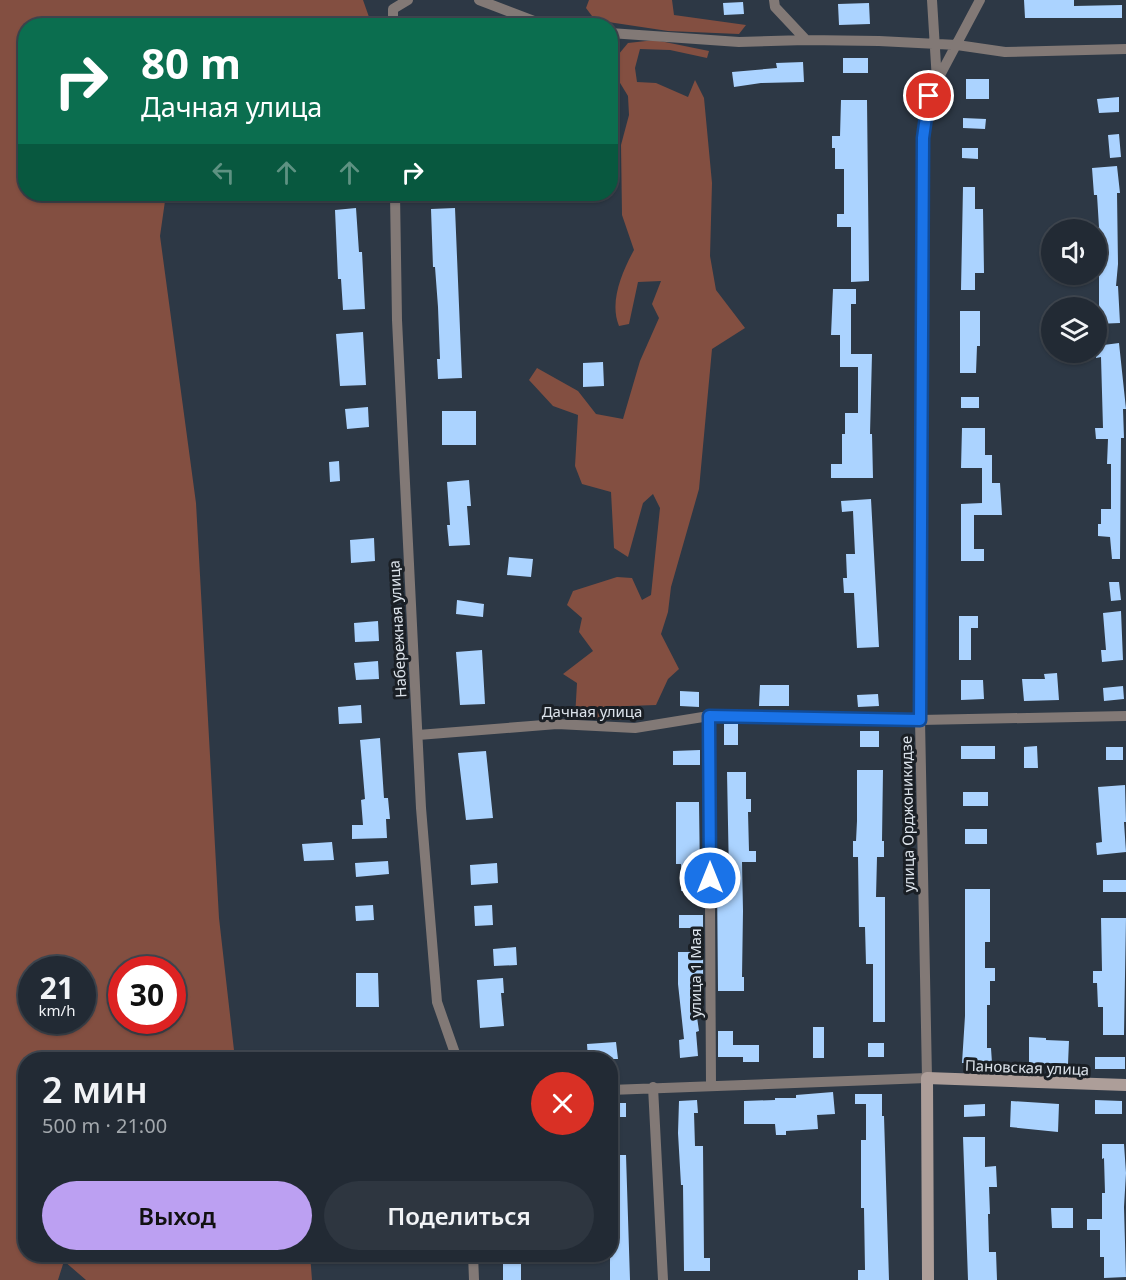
<!DOCTYPE html>
<html lang="ru">
<head>
<meta charset="utf-8">
<style>
  :root { --surface:#222a34; --page:#2e3640; --text:#f1f3f6; --muted:#a2a7ac; --line:#3f464f; --accent:#bca0f2 }
  body { margin:0; font-family:"Noto Sans",sans-serif; background:var(--page); color:var(--text); height:100vh; display:flex; flex-direction:column; font-size:22px; white-space:nowrap }
  * { box-sizing:border-box; margin:0 }
  p { font-size:20px; color:var(--muted) }
  .icon { flex:none; width:33px; height:33px; fill:none; stroke:currentColor; stroke-width:2; stroke-linecap:round; stroke-linejoin:round }
  .map { position:relative; flex:1; overflow:hidden }
  .panel { position:absolute; left:18px; top:1052px; width:600px; height:210px; display:flex; flex-direction:column; background:var(--surface); border-radius:24px; box-shadow:0 2px 4px #0004,0 0 0 2px var(--line) }
  .panel>* { flex:none }
  .guide { position:absolute; left:18px; top:18px; width:600px; height:183px; border-radius:24px; box-shadow:0 2px 4px #0004,0 0 0 2px var(--line); background:#0b6e4f; color:#fff; overflow:hidden }
  .buttons { position:absolute; left:1041px; top:219px; display:grid; gap:12px }
  .buttons a { display:grid; place-items:center; width:66px; height:66px; border-radius:50%; background:var(--surface); box-shadow:0 2px 4px #0004,0 0 0 2px var(--line); font-size:30px }
  .speed { position:absolute; left:18px; top:956px; display:flex; gap:12px; font-size:30px; font-weight:700; text-align:center }
  .speed>* { display:grid; place-content:center; width:78px; height:78px; border-radius:50%; background:var(--surface); box-shadow:0 2px 4px #0004,0 0 0 2px var(--line); line-height:1 }
  .speed small { font-size:15px; font-weight:400 }
  .speed .limit { border:9px solid #d22; background:#fff; color:#111 }
  .pin { position:absolute; display:grid; place-items:center; width:51px; height:51px; color:#fff; margin:-26px; border:3px solid #fff; border-radius:50%; box-shadow:0 2px 6px #0007 }
  .me { position:absolute; width:66px; margin:-33px; rotate:0deg; stroke-linejoin:round; filter:drop-shadow(0 0 4px #0008) }
  .turn { display:flex; align-items:center; gap:21px; height:126px; padding:0 24px; font-size:27px }
  .turn .icon { width:78px; height:78px; stroke-width:2.5 }
  .turn b { display:block; font-size:42px; line-height:51px }
  .lanes { display:flex; align-items:center; height:57px; padding:0 24px; background:#0003; justify-content:center; gap:30px; direction:ltr }
  .lanes .off { opacity:.35 }
  .round { display:grid; place-items:center; flex:none; width:63px; height:63px; border-radius:32px; background:var(--page) }
  .head { display:flex; align-items:center; justify-content:space-between; height:102px; padding:0 24px }
  h1 { font-size:36px; font-weight:600; line-height:45px }
  .primary-button { display:flex; gap:12px; margin-top:auto; padding:12px 24px }
  .primary-button a { flex:1; height:69px; border-radius:36px; background:var(--accent); color:#111; font-size:24px; font-weight:600; line-height:69px; text-align:center }
  .primary-button a+a { background:var(--page); color:var(--text) }
  .map>svg:first-child { display:block }
  .forest { fill:#834f41; fill-rule:evenodd }
  .building { fill:#abd3ff }
  .lines { fill:none; stroke-linecap:round; stroke-linejoin:round }
  .minor { stroke:#827976; stroke-width:10 }
  .secondary { stroke:#ad9e99; stroke-width:12 }
  .route-casing { stroke:#114b97; stroke-width:15 }
  .route { stroke:#1a73e8; stroke-width:10 }
  .labels { text-anchor:middle; dominant-baseline:central; stroke-width:6; stroke-linejoin:round; paint-order:stroke }
  .street-label { font-size:15px; fill:#dce3eb; stroke:#1a1f25 }
</style>
</head>
<body>
<div class="map">
<svg width="1126" height="1280" viewBox="0 0 1126 1280">
  <rect width="100%" height="100%" fill="#2d3845"/>
  <path class="forest" d="M0 0H363L369 17 367 26H26V194H166L160 236 196 503 219 918 235 1059H26V1254H310L312 1280H86L64 1261 58 1280H0ZM32 969H82V1020H32ZM122 969H172V1020H122Z
    M589 0H672L674 15 746 25 739 34 668 31 595 20 586 8Z
    M655 40 709 51 707 58 670 50 640 49 635 68 637 82 656 83 688 97 695 80 704 98 712 183 710 256 716 290 745 328 712 349 699 489 671 587 668 612 661 634 679 669 668 679 656 705 628 706 627 720 575 718 577 683 563 674 593 651 579 632 582 618 567 605 573 591 617 577 632 578 642 600 651 595 660 508 653 494 643 503 628 557 614 548 611 492 582 484 575 466 578 415 553 406 529 380 537 368 578 391 596 414 623 419 640 361 659 318 652 304 661 281 638 282 629 324 619 326C609 302 622 272 634 250L622 215 621 145 629 115 628 96 614 73 618 55 628 43Z"/>
  <path class="building" d="M1024 0H1074V6L1122 5V18H1025Z
    M743 2 744 14 724 15 723 3Z
    M869 3 870 24 839 25 838 4Z
    M843 58H868V73H843Z
    M803 62 804 82 761 83 734 87 732 72 777 68 776 63Z
    M966 79H989V99H966Z
    M1119 97V112L1099 113 1097 99Z
    M841 100H867L869 281 851 282V227H837V214H844V169H835V148H832V136H840Z
    M963 118 986 119 985 129 963 128Z
    M1119 134 1121 157 1110 158 1108 135Z
    M962 148H978V159L962 158Z
    M1117 166 1120 193H1117L1118 264 1116 286H1118L1120 323 1096 324V312H1099V276L1096 275V244H1099L1098 227H1099L1097 195H1094L1092 168Z
    M963 187H975V209H983L984 273H975V290H961Z
    M356 208 359 252H362L365 309 343 310 341 279H338L335 210Z
    M455 208 462 378 438 379 437 359H440L438 307 435 267H433L431 209Z
    M833 289H856V304H851V354H872L870 434H872L873 478H831V464H842V434H845V413H858V367H840V335H831Z
    M960 311H980V346H977L976 373H960Z
    M363 332 366 385 340 386 336 334Z
    M1119 343 1126 409H1123L1124 438H1121L1120 559H1112L1110 537 1098 536V524H1101V509H1111V464H1107L1108 439H1096L1095 428H1103L1101 357 1096 358V346Z
    M603 362 604 386 583 387V363Z
    M961 397H979V408H961Z
    M368 407 369 427 347 429 345 409Z
    M442 411H476V445H442Z
    M962 428H985V455H992V483H1000L1002 515H974V549H984V561H961V504L982 503V468H961Z
    M339 461 340 481 330 482 329 462Z
    M469 480 471 506H467L470 545 449 546 447 525H450L447 482Z
    M871 499 879 647 857 648 854 593H844L843 578H847L846 554H855L853 511 842 512 841 501Z
    M374 538 375 561 351 563 350 540Z
    M509 557 533 559 531 577 507 575Z
    M1109 582H1119L1121 600 1111 601Z
    M457 600 484 604 483 617 456 614Z
    M1121 611 1123 660 1102 662 1101 650H1106L1103 613Z
    M959 616H978V628H971V660H959Z
    M378 621 379 641 355 642 354 623Z
    M482 650 485 704 460 705 456 652Z
    M378 661 379 679 356 680 354 663Z
    M1057 673 1059 700 1024 701 1022 679H1045L1044 674Z
    M961 680H983L984 699 961 700Z
    M760 685H789V706H759Z
    M1123 686 1124 699 1104 701 1103 688Z
    M680 691 699 692V707L680 706Z
    M878 694 879 706 858 707 857 695Z
    M361 705 362 723 339 724 338 707Z
    M724 724H738V745H724Z
    M860 731H879V747H860Z
    M380 738 384 798H388L390 819H386L387 838 352 839V825H363L361 800 365 799 360 740Z
    M961 746H995V759H961Z
    M1037 746 1038 768H1024V747Z
    M1106 747H1123V760H1106Z
    M700 750V765H673V751Z
    M486 751 493 818 466 820 458 753Z
    M857 770H883L882 841H884V857H877L876 897H885V1022H873V964H866L865 927H859L858 857H853V841H856L857 821Z
    M727 772H746V799H751V812H748L749 851H756V862H742L743 911 742 977H744V991H718L717 876H729Z
    M1125 785 1126 822H1124L1126 852 1097 855 1096 843 1102 842 1098 787Z
    M963 792H988V806H963Z
    M676 802H699L700 876H702V891H681V864H676Z
    M965 829H987V844H965Z
    M332 842 334 860 304 861 302 844Z
    M388 861 389 874 356 877 355 863Z
    M497 863 498 883 471 885 470 865Z
    M1103 880H1126V892H1103Z
    M965 889H990V942H985V968H995V981H990V1005H987V1048H991L992 1063H962L965 1016Z
    M373 905 374 920 356 921 355 906Z
    M492 905 493 925 475 926 474 906Z
    M679 915H703V928H679Z
    M1101 918H1126L1124 1035H1103V1007H1098L1097 983H1093V971H1102Z
    M516 947 517 965 494 966 493 949Z
    M678 952H703V991L702 995 694 996 699 1031 696 1032 698 1056 680 1058 679 1040 684 1039 678 984Z
    M356 973H378L379 1007H356Z
    M503 978 504 993H501L504 1026 480 1028 477 980Z
    M813 1027H824V1058H813Z
    M718 1031H733V1045H759V1062H743V1057H718Z
    M1029 1037 1046 1038V1040L1069 1041 1068 1064 1046 1063V1066H1029Z
    M616 1042 618 1059H588L587 1044Z
    M868 1043H884V1057H868Z
    M1095 1057H1125V1069H1095Z
    M833 1092 835 1114 817 1115 818 1129 786 1131V1135H776L775 1124H744V1101L775 1100V1098H796V1095Z
    M855 1094H882V1116H884L889 1280H858V1270H865L864 1208H861V1140H866V1104H855Z
    M697 1100 698 1113H694L695 1146H703L704 1258H710V1271H684L683 1185H681L678 1133 679 1101Z
    M1095 1100 1122 1101V1114H1095Z
    M1011 1101 1059 1104 1058 1132 1010 1127Z
    M610 1103H626V1117H610Z
    M985 1104V1116L964 1117V1105Z
    M963 1137H985V1167L996 1166 997 1187H989L990 1214H988L989 1252H996L997 1280H968Z
    M1102 1144H1124L1126 1173 1124 1207 1126 1277 1104 1278V1257H1100V1230H1087V1219H1102V1193H1105L1104 1158 1102 1159Z
    M610 1155H626L630 1280H610Z
    M1051 1208H1073V1228H1052Z
    M503 1254H521V1280H503Z"/>
  <g class="lines">
    <path class="minor" d="M479 0 547 26
      M774 0 775 7 806 40
      M932 0 937 81
      M393 26V9L408 0
      M610 33 739 42 806 40 879 41 957 45 1005 52 1126 49
      M395 194 397 320 421 808 437 1002 457 1059
      M709 716 711 1086
      M418 735 557 724 635 728 709 716 920 720 1126 716
      M653 1087 663 1280
      M610 1090 927 1078 920 720 923 138 929 96 980 0
      M473 1254 474 1280"/>
    <path class="secondary" d="M928 1280 927 1078 1126 1085"/>
  </g>
  <g class="lines">
    <defs>
      <path id="route" d="M710 878 709 716 920 720 923 138 929 96"/>
    </defs>
    <use href="#route" class="route-casing"/>
    <use href="#route" class="route"/>
  </g>
  <g class="labels">
    <g class="street-label">
      <text transform="translate(397 629) rotate(-93)">Набережная улица</text>
      <text x="592" y="711">Дачная улица</text>
      <text transform="translate(907 814) rotate(-91)">улица Орджоникидзе</text>
      <text transform="translate(695 973) rotate(-90)">улица 1 Мая</text>
      <text transform="translate(1027 1067) rotate(2)">Пановская улица</text>
    </g>
  </g>
</svg>
<div class="buttons">
<a><svg class="icon" aria-label="sound" viewBox="0 0 24 24"><path d="M4 9h4l5-4v14l-5-4H4zM17 9q2 3 0 6"/></svg></a>
<a><svg class="icon" aria-label="layers" viewBox="0 0 24 24"><path d="M12 4l9 5-9 5-9-5zM3 14l9 5 9-5"/></svg></a>
</div>
<div class="speed"><div>21<small>km/h</small></div><div class="limit">30</div></div>
<div class="pin" style="left:929px;top:96px;background:#d93025"><svg class="icon" aria-label="arrive" viewBox="0 0 24 24"><path d="M6 21V4h12l-3 4 3 4H6"/></svg></div>
<svg class="me" style="left:710px;top:878px" viewBox="-20 -20 40 40"><circle r="17" fill="#1a73e8" stroke="#fff" stroke-width="3"/><path d="M0-11L8 9 0 5-8 9z" fill="#fff"/></svg>
<div class="guide">
<div class="turn"><svg class="icon" aria-label="right" viewBox="0 0 24 24"><path d="M7 20v-9h11M14 6l5 5-5 5"/></svg><div><b>80 m</b>Дачная улица</div></div>
<div class="lanes"><svg class="icon off" aria-label="left" viewBox="0 0 24 24"><path d="M17 20v-9H6M10 6l-5 5 5 5"/></svg><svg class="icon off" aria-label="ahead" viewBox="0 0 24 24"><path d="M12 20V5M6 11l6-6 6 6"/></svg><svg class="icon off" aria-label="ahead" viewBox="0 0 24 24"><path d="M12 20V5M6 11l6-6 6 6"/></svg><svg class="icon" aria-label="right" viewBox="0 0 24 24"><path d="M7 20v-9h11M14 6l5 5-5 5"/></svg></div>
</div>
<section class="panel">
<div class="head"><div><h1>2 мин</h1><p>500 m · 21:00</p></div><a class="round" style="background:#d93025;color:#fff"><svg class="icon" aria-label="close" viewBox="0 0 24 24"><path d="M6 6l12 12M18 6L6 18"/></svg></a></div>
<div class="primary-button"><a>Выход</a><a>Поделиться</a></div>
</section>
</div>
</body>
</html>
